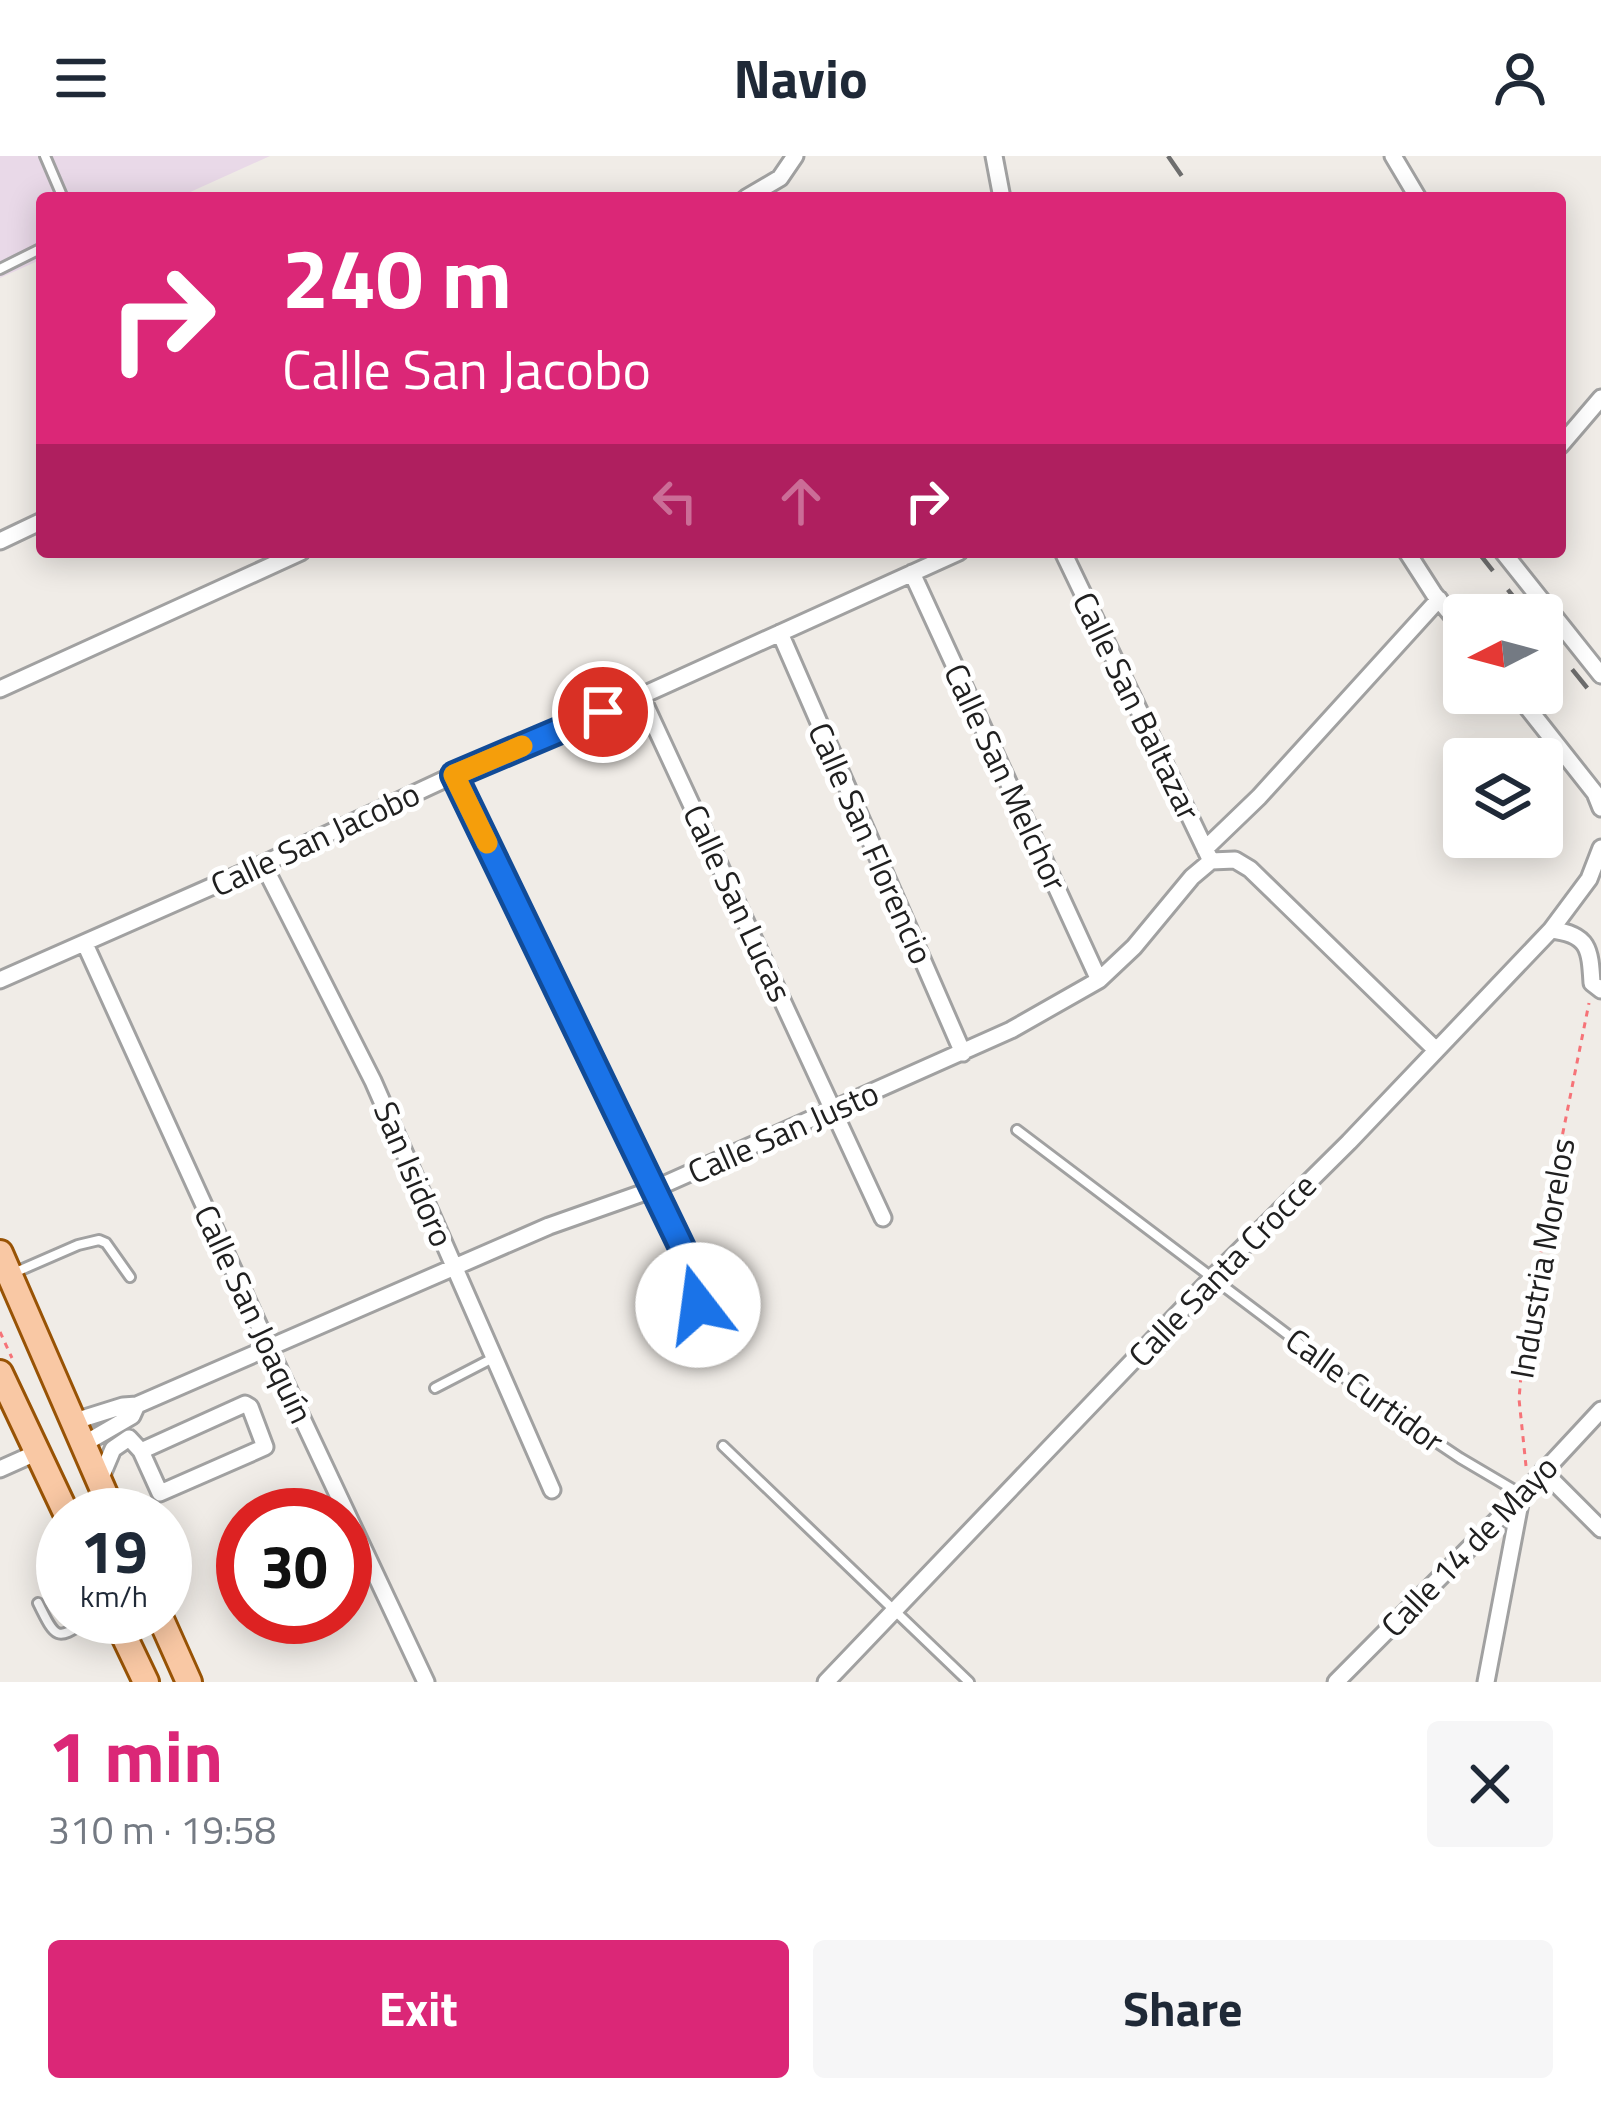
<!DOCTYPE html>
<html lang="en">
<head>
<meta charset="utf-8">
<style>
  :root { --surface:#fff; --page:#f6f6f7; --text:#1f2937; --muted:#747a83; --accent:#db2777 }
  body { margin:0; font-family:"Titillium Web",sans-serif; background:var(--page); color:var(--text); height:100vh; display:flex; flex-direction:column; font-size:45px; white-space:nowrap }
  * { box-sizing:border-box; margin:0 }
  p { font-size:39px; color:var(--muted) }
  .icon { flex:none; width:66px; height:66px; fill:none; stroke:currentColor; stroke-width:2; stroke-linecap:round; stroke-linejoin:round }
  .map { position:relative; height:1526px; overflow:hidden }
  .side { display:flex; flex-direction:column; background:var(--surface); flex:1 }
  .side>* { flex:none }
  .banner { position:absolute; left:36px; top:36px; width:1530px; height:366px; border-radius:12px; box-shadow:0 6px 30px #0003; background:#db2777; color:#fff; overflow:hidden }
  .needle { width:78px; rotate:264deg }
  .buttons { position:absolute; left:1443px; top:438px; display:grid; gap:24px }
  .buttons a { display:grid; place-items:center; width:120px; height:120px; border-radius:12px; background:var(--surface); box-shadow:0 6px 30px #0003; font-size:60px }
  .speed { position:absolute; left:36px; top:1332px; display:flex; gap:24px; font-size:60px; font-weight:700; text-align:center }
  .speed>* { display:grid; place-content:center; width:156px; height:156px; border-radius:50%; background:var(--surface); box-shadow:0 6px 30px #0003; line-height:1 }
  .speed small { font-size:30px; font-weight:400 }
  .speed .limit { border:18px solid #d22; background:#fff; color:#111 }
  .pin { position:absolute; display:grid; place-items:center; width:102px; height:102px; color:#fff; margin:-51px; border:6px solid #fff; border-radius:50%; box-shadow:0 3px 12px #0007 }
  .me { position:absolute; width:132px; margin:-66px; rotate:345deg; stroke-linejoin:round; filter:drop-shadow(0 0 9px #0008) }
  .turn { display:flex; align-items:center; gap:42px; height:252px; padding:0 48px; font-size:54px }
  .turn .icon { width:156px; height:156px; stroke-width:2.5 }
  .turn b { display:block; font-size:84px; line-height:102px }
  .lanes { display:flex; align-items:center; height:114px; padding:0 48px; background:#0003; justify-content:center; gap:60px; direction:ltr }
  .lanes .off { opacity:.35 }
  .round { display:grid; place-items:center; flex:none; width:126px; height:126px; border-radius:12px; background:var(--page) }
  .head { display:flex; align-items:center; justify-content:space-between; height:204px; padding:0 48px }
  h1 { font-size:72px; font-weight:700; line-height:90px; color:var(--accent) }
  .button { display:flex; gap:24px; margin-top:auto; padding:24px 48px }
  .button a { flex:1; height:138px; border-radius:12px; background:var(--accent); color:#fff; font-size:48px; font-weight:700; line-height:138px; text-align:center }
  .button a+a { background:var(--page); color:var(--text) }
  header { display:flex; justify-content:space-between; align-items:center; height:156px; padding:0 48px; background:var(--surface); font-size:54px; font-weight:700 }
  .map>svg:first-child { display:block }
  .industrial { fill:#e9d9e8 }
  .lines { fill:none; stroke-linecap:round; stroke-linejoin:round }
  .service-casing { stroke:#a1a1a1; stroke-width:14 }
  .minor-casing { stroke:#a1a1a1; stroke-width:21 }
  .primary-casing { stroke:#985305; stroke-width:30 }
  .path { stroke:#f67378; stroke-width:3; stroke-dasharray:6 6; stroke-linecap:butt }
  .service { stroke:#fff; stroke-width:8 }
  .minor { stroke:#fff; stroke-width:15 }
  .primary { stroke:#f9c8a4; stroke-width:24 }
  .rail { stroke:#6e6e6e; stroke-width:4.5; stroke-dasharray:24 24; stroke-linecap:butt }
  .route-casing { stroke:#114b97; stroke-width:30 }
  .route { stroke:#1a73e8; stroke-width:21 }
  .slow { stroke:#f59e0b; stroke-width:21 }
  .labels { text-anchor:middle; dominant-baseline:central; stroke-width:10; stroke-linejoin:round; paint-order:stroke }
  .street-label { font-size:33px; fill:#202020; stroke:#fff }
</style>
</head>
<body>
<header><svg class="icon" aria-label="menu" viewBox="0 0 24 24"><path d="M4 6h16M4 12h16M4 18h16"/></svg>Navio<svg class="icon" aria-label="person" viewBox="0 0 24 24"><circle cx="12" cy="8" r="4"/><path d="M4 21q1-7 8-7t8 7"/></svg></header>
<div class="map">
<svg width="1601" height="1526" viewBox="0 0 1601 1526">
  <rect width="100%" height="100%" fill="#f0ece7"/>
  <path class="industrial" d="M0 0H270L177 42H42V103L0 122Z"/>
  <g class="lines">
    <defs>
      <path id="service" d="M45 0 63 42
        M0 113 42 92
        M1017 974 1378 1247 1460 1302 1521 1338
        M16 1116 78 1089 99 1084 106 1087 130 1121
        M435 1232 493 1202
        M723 1290 969 1526
        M38 1447C58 1488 57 1483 94 1461"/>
      <path id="minor" d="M994 0 1002 42
        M1393 0 1418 42
        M746 42 780 22 795 0
        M1560 290 1601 242
        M0 385 42 365
        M1063 396 1211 705
        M1407 396 1434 438 1464 474
        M1503 396 1601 519
        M912 417 1099 824
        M780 477 963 897
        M0 533 301 396
        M1516 537 1595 637 1601 652
        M641 540 883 1062
        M454 619 687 1102C699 1136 697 1165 694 1200
        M1205 693 1259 641 1439 443
        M263 708 373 925 552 1334
        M1551 774C1589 778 1590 793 1592 827L1601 834
        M85 788 269 1192 426 1526
        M0 824 263 708 454 619 641 540 959 396
        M72 1266 123 1250 137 1249 549 1070 654 1033 1011 874 1099 824 1134 791 1192 721 1211 705 1235 704 1250 713 1435 893
        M82 1289 132 1260 137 1249
        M0 1313 38 1296
        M1543 1315 1601 1373
        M99 1326 113 1293 129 1282 141 1295 160 1337 265 1291 250 1251 245 1248 141 1295
        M826 1526 1213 1121 1349 986 1551 774 1589 723 1601 692
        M1336 1526 1522 1339 1601 1254
        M1486 1526 1521 1342"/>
      <path id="primary" d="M0 1097 114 1359
        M0 1217 67 1359
        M115 1461 146 1526
        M160 1461 189 1526"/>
    </defs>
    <use href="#service" class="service-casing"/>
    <use href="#minor" class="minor-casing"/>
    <use href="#primary" class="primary-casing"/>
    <path class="path" d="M0 1176 12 1202
      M1526 1310 1519 1243 1523 1196 1559 996 1589 847"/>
    <use href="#service" class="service"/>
    <use href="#minor" class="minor"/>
    <use href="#primary" class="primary"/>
    <path class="rail" d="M1168 0 1197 42
      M1478 396 1528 459
      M1542 476 1601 549"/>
  </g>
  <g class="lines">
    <defs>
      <path id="route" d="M603 556 454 619 687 1102 698 1149"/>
    </defs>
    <use href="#route" class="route-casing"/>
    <use href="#route" class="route"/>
    <path class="slow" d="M487 687 454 619 522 590"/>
  </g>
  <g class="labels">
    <g class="street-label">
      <text transform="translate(1137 550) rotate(64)">Calle San Baltazar</text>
      <text transform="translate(1006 621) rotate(65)">Calle San Melchor</text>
      <text transform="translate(315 683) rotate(-25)">Calle San Jacobo</text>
      <text transform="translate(871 687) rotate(66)">Calle San Florencio</text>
      <text transform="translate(738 747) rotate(65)">Calle San Lucas</text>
      <text transform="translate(783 976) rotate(-24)">Calle San Justo</text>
      <text transform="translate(414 1018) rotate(67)">San Isidoro</text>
      <text transform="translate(1542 1102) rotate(-80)">Industria Morelos</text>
      <text transform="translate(1222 1114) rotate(-46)">Calle Santa Crocce</text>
      <text transform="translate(254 1158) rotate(65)">Calle San Joaquín</text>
      <text transform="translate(1365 1234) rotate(36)">Calle Curtidor</text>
      <text transform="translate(1469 1390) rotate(-46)">Calle 14 de Mayo</text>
    </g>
  </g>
</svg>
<div class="buttons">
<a><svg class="needle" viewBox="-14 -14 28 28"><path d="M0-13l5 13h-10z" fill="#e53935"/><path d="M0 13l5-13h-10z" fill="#747a83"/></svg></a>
<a><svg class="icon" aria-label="layers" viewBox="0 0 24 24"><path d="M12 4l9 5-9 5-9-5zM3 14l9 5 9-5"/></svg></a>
</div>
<div class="speed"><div>19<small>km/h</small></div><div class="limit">30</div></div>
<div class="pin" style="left:603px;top:556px;background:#d93025"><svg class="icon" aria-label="arrive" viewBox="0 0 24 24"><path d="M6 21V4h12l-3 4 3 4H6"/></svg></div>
<svg class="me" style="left:698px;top:1149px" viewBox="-20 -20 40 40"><circle r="19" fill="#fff"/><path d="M0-13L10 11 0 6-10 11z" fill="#1a73e8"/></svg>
<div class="banner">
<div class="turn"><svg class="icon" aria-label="right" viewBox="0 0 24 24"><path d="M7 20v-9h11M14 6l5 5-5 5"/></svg><div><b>240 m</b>Calle San Jacobo</div></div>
<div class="lanes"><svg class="icon off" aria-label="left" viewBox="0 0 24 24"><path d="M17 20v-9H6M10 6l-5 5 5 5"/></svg><svg class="icon off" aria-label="ahead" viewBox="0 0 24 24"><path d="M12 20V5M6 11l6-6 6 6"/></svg><svg class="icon" aria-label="right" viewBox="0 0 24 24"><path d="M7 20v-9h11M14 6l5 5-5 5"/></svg></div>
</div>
</div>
<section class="side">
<div class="head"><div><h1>1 min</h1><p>310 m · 19:58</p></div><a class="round"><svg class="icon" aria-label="close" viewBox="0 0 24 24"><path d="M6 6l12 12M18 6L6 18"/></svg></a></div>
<div class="button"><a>Exit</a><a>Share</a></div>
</section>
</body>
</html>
